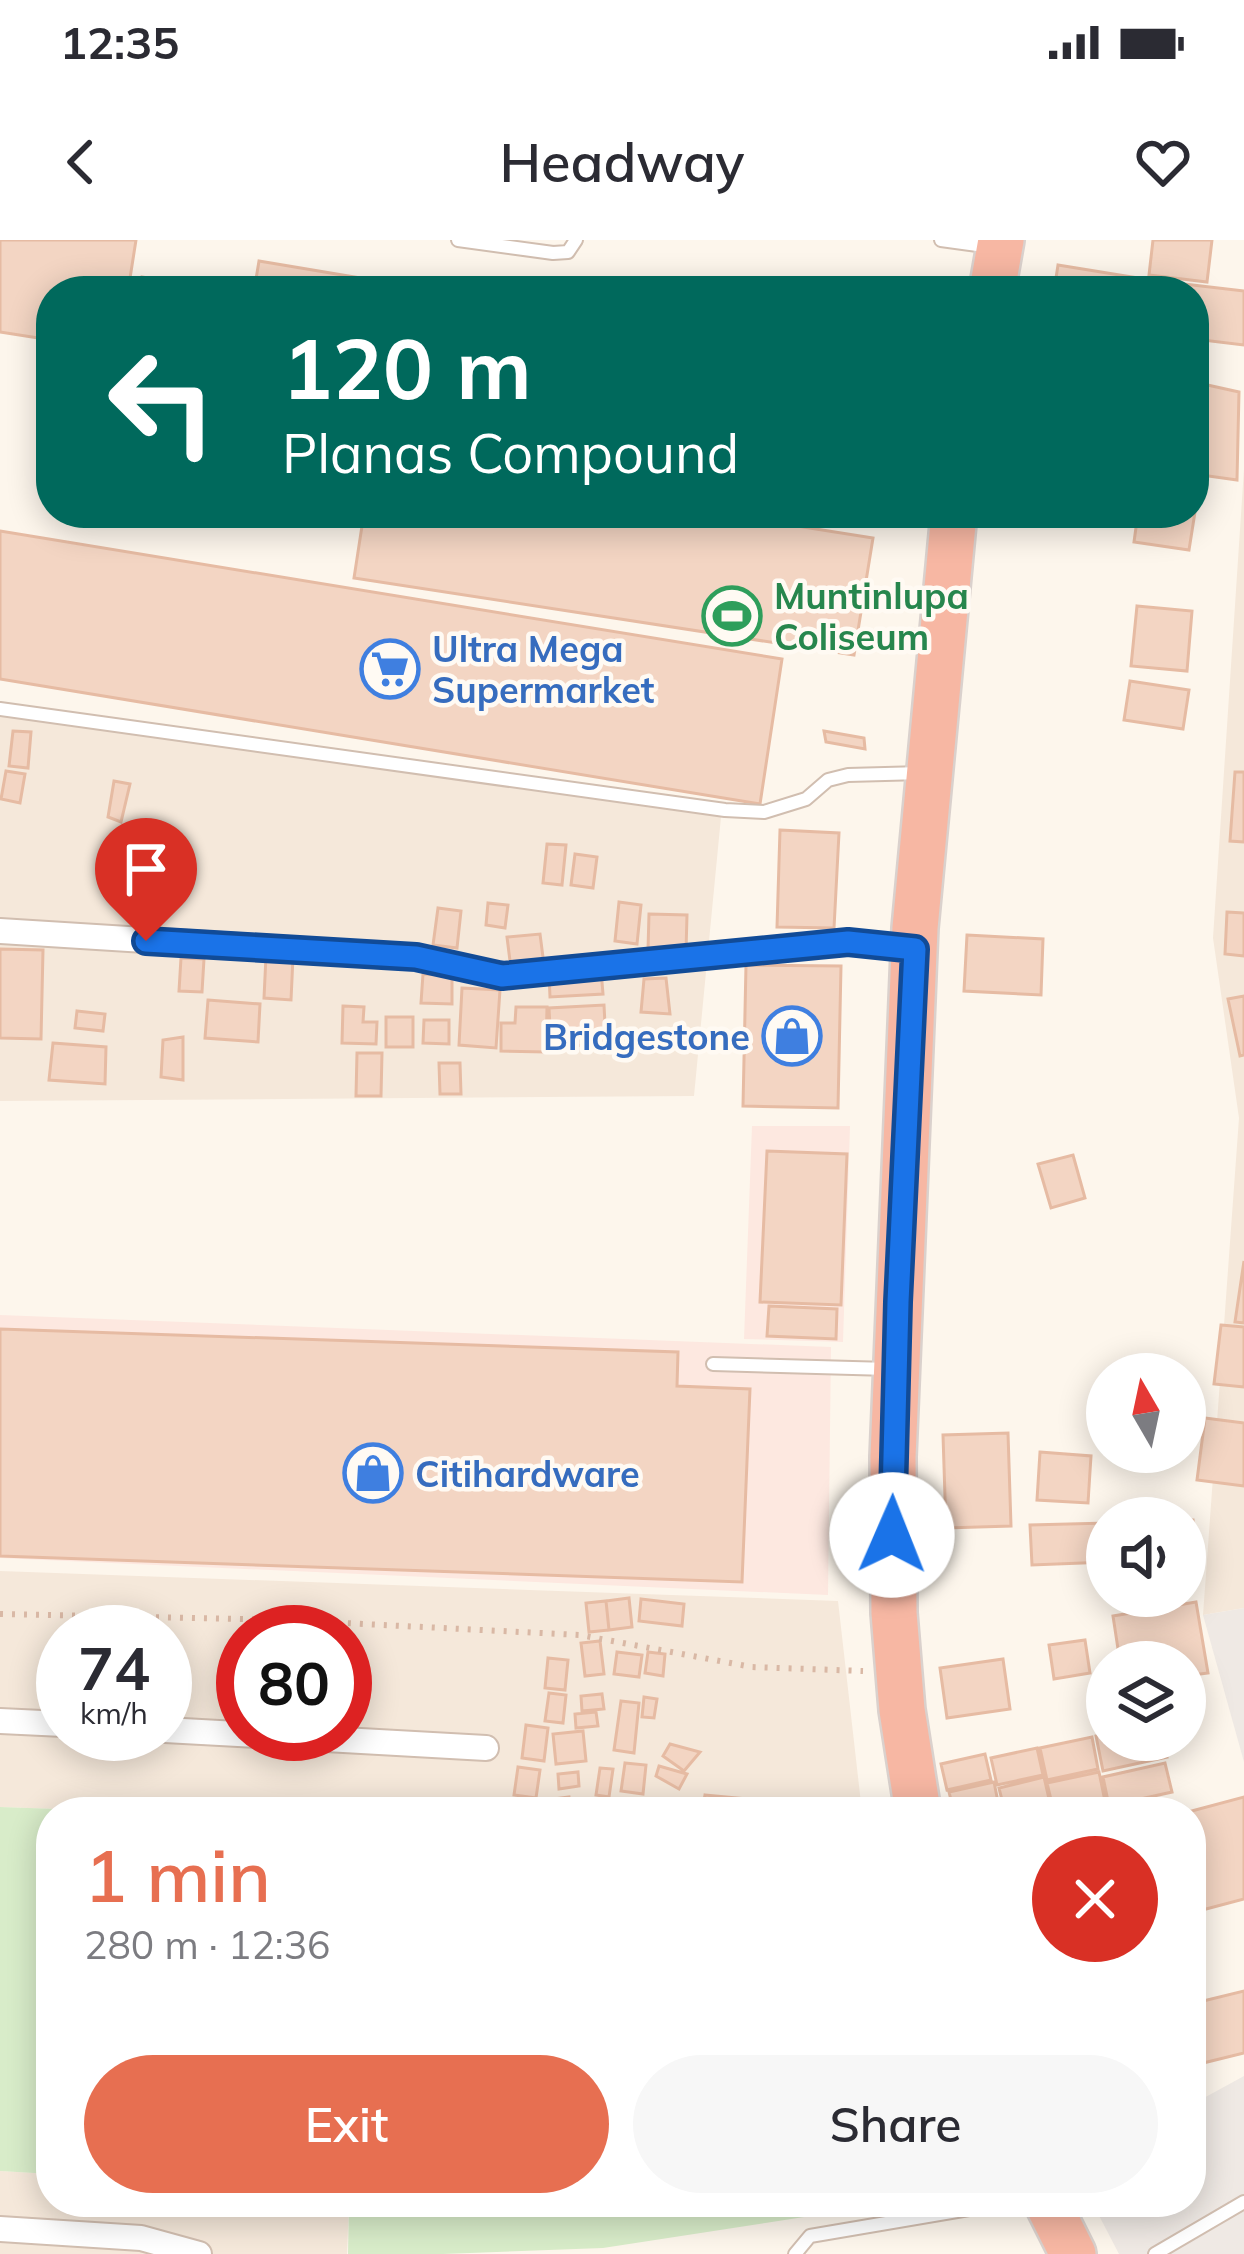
<!DOCTYPE html>
<html lang="en">
<head>
<meta charset="utf-8">
<style>
  :root { --surface:#fff; --page:#f7f7f7; --text:#2b2b33; --muted:#7c7c81; --accent:#e76f51 }
  body { margin:0; font-family:Mulish,sans-serif; background:var(--page); color:var(--text); height:100vh; display:flex; flex-direction:column; font-size:45px; white-space:nowrap }
  * { box-sizing:border-box; margin:0 }
  p { font-size:39px; color:var(--muted) }
  .icon { flex:none; width:66px; height:66px; fill:none; stroke:currentColor; stroke-width:2; stroke-linecap:round; stroke-linejoin:round }
  .map { position:relative; flex:1; overflow:hidden }
  .details { position:absolute; left:36px; top:1557px; width:1170px; height:420px; display:flex; flex-direction:column; background:var(--surface); border-radius:48px; box-shadow:0 6px 30px #0003 }
  .details>* { flex:none }
  .guide { position:absolute; left:36px; top:36px; width:1173px; height:252px; border-radius:48px; box-shadow:0 6px 30px #0003; background:#00695c; color:#fff; overflow:hidden }
  .needle { width:78px; rotate:351deg }
  .controls { position:absolute; left:1086px; top:1113px; display:grid; gap:24px }
  .controls a { display:grid; place-items:center; width:120px; height:120px; border-radius:50%; background:var(--surface); box-shadow:0 6px 30px #0003; font-size:60px }
  .speed { position:absolute; left:36px; top:1365px; display:flex; gap:24px; font-size:60px; font-weight:700; text-align:center }
  .speed>* { display:grid; place-content:center; width:156px; height:156px; border-radius:50%; background:var(--surface); box-shadow:0 6px 30px #0003; line-height:1 }
  .speed small { font-size:30px; font-weight:400 }
  .speed .limit { border:18px solid #d22; background:#fff; color:#111 }
  .pin { position:absolute; display:grid; place-items:center; width:102px; height:102px; color:#fff; margin:-123px -51px; border-radius:50% 50% 50% 0; rotate:-45deg; box-shadow:0 0 12px #0007 }
  .pin .icon { rotate:45deg }
  .me { position:absolute; width:132px; margin:-66px; rotate:1deg; stroke-linejoin:round; filter:drop-shadow(0 0 9px #0008) }
  .turn { display:flex; align-items:center; gap:42px; height:252px; padding:0 48px; font-size:54px }
  .turn .icon { width:156px; height:156px; stroke-width:2.5 }
  .turn b { display:block; font-size:84px; line-height:102px }
  .round { display:grid; place-items:center; flex:none; width:126px; height:126px; border-radius:63px; background:var(--page) }
  .overview { display:flex; align-items:center; justify-content:space-between; height:204px; padding:0 48px }
  h1 { font-size:72px; font-weight:600; line-height:90px; color:var(--accent) }
  .action { display:flex; gap:24px; margin-top:auto; padding:24px 48px }
  .action a { flex:1; height:138px; border-radius:72px; background:var(--accent); color:#fff; font-size:48px; font-weight:600; line-height:138px; text-align:center }
  .action a+a { background:var(--page); color:var(--text) }
  .status { display:flex; justify-content:space-between; align-items:center; height:84px; padding:0 60px; background:var(--surface); direction:ltr }
  .status svg { height:33px; fill:currentColor }
  header { display:flex; justify-content:space-between; align-items:center; height:156px; padding:0 48px; background:var(--surface); font-size:54px; font-weight:600 }
  .map>svg:first-child { display:block }
  .residential { fill:#f5e8da; fill-rule:evenodd }
  .commercial { fill:#fde8e0 }
  .industrial { fill:#efe9e4 }
  .green { fill:#d8ecc9 }
  .building { fill:#f3d5c3; stroke:#e6bba3; stroke-width:3 }
  .lines { fill:none; stroke-linecap:round; stroke-linejoin:round }
  .lane-casing { stroke:#d1beb0; stroke-width:16 }
  .street-casing { stroke:#d1beb0; stroke-width:28 }
  .highway-casing { stroke:#dad1cd; stroke-width:50 }
  .path { stroke:#d9b8a5; stroke-width:6; stroke-dasharray:3 9; stroke-linecap:butt }
  .lane { stroke:#fff; stroke-width:12 }
  .street { stroke:#fff; stroke-width:24 }
  .highway { stroke:#f7b7a3; stroke-width:45 }
  .route-casing { stroke:#114b97; stroke-width:30 }
  .route { stroke:#1a73e8; stroke-width:21 }
  .labels { text-anchor:middle; dominant-baseline:central; stroke-width:9; stroke-linejoin:round; paint-order:stroke }
  .leisure-label { font-size:36px; font-weight:bold; fill:#27864d; stroke:#fffaf3; text-anchor:start }
  .shop-label { font-size:36px; font-weight:bold; fill:#366cbe; stroke:#fffaf3; text-anchor:start }
</style>
</head>
<body>
<div class="status"><b>12:35</b><svg viewBox="0 0 49 12"><path d="M0 12V9h3v3zM5 12V6h3v6zM10 12V3h3v9zM15 12V0h3v12zM26 1h20v11H26zM47 4h2v5h-2z"/></svg></div>
<header><svg class="icon" aria-label="back" viewBox="0 0 24 24"><path d="M15 5l-7 7 7 7"/></svg>Headway<svg class="icon" aria-label="heart" viewBox="0 0 24 24"><path d="M12 20l-8-8c-3-5 5-10 8-4 3-6 11-1 8 4z"/></svg></header>
<div class="map">
<svg width="1244" height="2014" viewBox="0 0 1244 2014">
  <rect width="100%" height="100%" fill="#fdf6ec"/>
  <path class="residential" d="M1244 229V1368L1203 1375 1239 878 1213 698Z
    M0 476 721 577 694 856 0 861Z
    M0 1331 838 1361 862 1572H145L0 1567ZM63 1392H165V1494H63ZM243 1392H345V1494H243Z
    M0 1931 51 1934V1962H349L347 2014H0Z"/>
  <path class="commercial" d="M752 886H850L843 1102 744 1099Z
    M0 1075 831 1107 828 1355 0 1318Z"/>
  <path class="industrial" d="M1244 1368V1522L1203 1375Z
    M1244 1836V2014H1119L1092 1962H1191V1865Z"/>
  <path class="green" d="M0 1567 145 1572H51V1934L0 1931Z
    M349 1962H901L603 2008 443 2014H348Z"/>
  <path class="building" d="M0 0H136L128 51H51V100L0 92Z
    M1153 0H1212L1207 42 1149 35Z
    M259 21 438 51H254Z
    M1058 25 1138 38 1135 51H1054Z
    M142 37 223 51H140Z
    M1167 42 1244 51V105L1194 99V51H1166Z
    M1194 142 1239 152 1237 240 1194 234Z
    M1195 272 1189 310 1134 302 1138 273Z
    M364 273H714L873 298 854 415 354 338Z
    M0 291 782 419 760 564 0 439Z
    M1137 366 1192 371 1187 431 1131 426Z
    M1130 441 1189 450 1183 489 1124 480Z
    M13 491 31 492 28 528 9 526Z
    M824 491 864 498 865 509 826 502Z
    M6 531 25 534 20 563 1 559Z
    M1235 532H1244V602L1230 601Z
    M114 541 130 544 121 582 108 577Z
    M780 590 839 593 834 688 777 687Z
    M547 604 566 605 562 645 543 643Z
    M575 614 597 617 593 648 571 645Z
    M619 662 641 665 637 704 615 701Z
    M488 663 508 665 505 688 486 685Z
    M438 668 461 671 457 708 433 705Z
    M1227 672 1244 673V716L1225 714Z
    M649 674 687 675 686 711 648 710Z
    M540 694 544 725 511 729 507 697Z
    M967 695 1043 699 1041 755 964 751Z
    M0 709 43 710 41 799 0 798Z
    M266 716 293 717 291 760 264 758Z
    M181 718 204 719 202 752 179 751Z
    M746 725 841 726 838 868 743 866Z
    M601 730 603 754 550 757 549 734Z
    M423 734 452 735V764L421 763Z
    M666 738 670 774 641 772 644 739Z
    M462 748 500 750 496 808 459 805Z
    M1244 756V815L1240 816 1228 759Z
    M208 760 260 764 258 802 205 798Z
    M604 765 606 804 551 807 549 768Z
    M343 766 364 767 363 782H377L376 804 342 803Z
    M516 767H547L546 812 501 811V783H515Z
    M77 771 105 774 103 791 75 788Z
    M386 777H413V807H386Z
    M424 780H449V804L423 803Z
    M183 797V840L161 837 163 800Z
    M53 803 106 807 105 844 49 840Z
    M357 813H382L381 856H356Z
    M439 823H460L461 854H440Z
    M767 911 847 914 841 1065 760 1062Z
    M1073 915 1085 958 1051 968 1038 924Z
    M1244 1021V1083L1235 1082Z
    M769 1066 837 1069 836 1099 767 1096Z
    M1221 1085 1244 1087V1147L1214 1144Z
    M0 1089 678 1112 677 1146 750 1149 742 1342 0 1316Z
    M1205 1178 1244 1183V1246L1197 1240Z
    M1008 1193 1011 1286 946 1288 943 1195Z
    M1040 1212 1091 1216 1088 1263 1037 1260Z
    M1185 1280H1193L1194 1319 1185 1320Z
    M1107 1283V1322L1032 1325 1030 1285Z
    M629 1358 632 1387 609 1390 606 1361Z
    M641 1359 684 1364 682 1386 639 1381Z
    M606 1361 609 1390 589 1392 586 1363Z
    M1196 1362 1208 1433 1185 1436V1422H1120L1113 1376Z
    M1085 1400 1090 1433 1054 1439 1049 1405Z
    M600 1401 604 1434 585 1436 581 1403Z
    M617 1412 642 1415 639 1437 614 1434Z
    M648 1412 665 1414 663 1436 645 1433Z
    M548 1418 568 1420 565 1450 545 1448Z
    M1003 1419 1010 1469 947 1478 940 1428Z
    M549 1453 566 1455 563 1483 545 1481Z
    M602 1454 604 1469 582 1471 581 1456Z
    M644 1457 657 1459 654 1478 642 1477Z
    M621 1461 639 1463 634 1513 614 1510Z
    M596 1472 598 1486 576 1488 575 1474Z
    M526 1485 548 1488 544 1521 522 1518Z
    M583 1491 586 1521 556 1524 553 1494Z
    M1107 1494V1500H1163L1167 1517 1103 1531 1096 1496Z
    M1092 1497 1098 1529 1047 1540 1040 1508Z
    M670 1504 700 1512 684 1531 663 1516Z
    M1037 1508 1043 1535 997 1545 991 1518Z
    M985 1514 991 1540 947 1550 941 1524Z
    M625 1523 646 1525 643 1554 621 1551Z
    M1165 1523 1172 1552 1109 1566 1103 1537Z
    M659 1526 687 1534 679 1549 656 1536Z
    M518 1527 540 1530 536 1558 514 1555Z
    M600 1528 613 1529 609 1557 596 1555Z
    M578 1532 579 1546 559 1549 558 1534Z
    M1099 1532 1106 1566 1078 1572H1054L1047 1543Z
    M1044 1537 1052 1572H1005L999 1548Z
    M994 1542 1000 1572H954L949 1552Z
    M705 1555 746 1559 748 1572H702Z
    M569 1557 571 1572H548L546 1560Z
    M1244 1557V1659L1191 1673V1572H1188Z
    M1244 1751V1813L1191 1826V1764Z"/>
  <g class="lines">
    <defs>
      <path id="lane" d="M458 0 553 13 568 12 576 0
        M941 0 992 7
        M0 469 725 570 764 572 806 559 828 540 848 535 922 533
        M713 1124 889 1129
        M795 2014 810 1996 1010 1962
        M1155 2014 1244 1962"/>
      <path id="street" d="M0 691 416 717 502 736 848 702 915 709
        M0 1481 63 1484
        M165 1490 486 1508
        M0 1989 141 1998 199 2014"/>
      <path id="highway" d="M992 51 1001 0
        M918 1572 902 1470 894 1373 893 1217 915 688 954 273
        M1047 1962 1073 2014"/>
    </defs>
    <use href="#lane" class="lane-casing"/>
    <use href="#street" class="street-casing"/>
    <use href="#highway" class="highway-casing"/>
    <path class="path" d="M0 1374 285 1380 580 1395 752 1427 863 1431"/>
    <use href="#lane" class="lane"/>
    <use href="#street" class="street"/>
    <use href="#highway" class="highway"/>
  </g>
  <g class="lines">
    <defs>
      <path id="route" d="M146 701 416 717 502 736 848 702 915 709 898 1062 892 1295"/>
    </defs>
    <use href="#route" class="route-casing"/>
    <use href="#route" class="route"/>
  </g>
  <defs>
    <symbol id="stadium-ring" viewBox="-11 -11 22 22"><circle r="9.5" fill="#fffaf3" stroke="#2e9e5b" stroke-width="1.5"/><path d="M0-5a6.5 5 0 1 0 0 10a6.5 5 0 1 0 0-10ZM-3.5-1.8h7v3.6h-7Z" fill="#2e9e5b"/></symbol>
    <symbol id="supermarket-ring" viewBox="-11 -11 22 22"><circle r="9.5" fill="#fffaf3" stroke="#3f7fe0" stroke-width="1.5"/><path d="M-6-5.5h2.5l.6 2H6L4.5 2H-2.5L-4.4-4H-6ZM-1.5 3.2a1.3 1.3 0 1 0 .1 0ZM3 3.2a1.3 1.3 0 1 0 .1 0Z" fill="#3f7fe0"/></symbol>
    <symbol id="shop-ring" viewBox="-11 -11 22 22"><circle r="9.5" fill="#fffaf3" stroke="#3f7fe0" stroke-width="1.5"/><path d="M-5-2.5h2.3a2.7 3.5 0 0 1 5.4 0H5L5.5 6h-11ZM-1.5-2.5h3a1.5 2.3 0 0 0-3 0Z" fill="#3f7fe0"/></symbol>
  </defs>
  <g fill-rule="evenodd">
    <use href="#stadium-ring" x="699" y="343" width="66" height="66"/>
    <use href="#supermarket-ring" x="357" y="396" width="66" height="66"/>
    <use href="#shop-ring" x="759" y="763" width="66" height="66"/>
    <use href="#shop-ring" x="340" y="1200" width="66" height="66"/>
  </g>
  <g class="labels">
    <g class="leisure-label">
      <text x="774" y="355">Muntinlupa<tspan x="774" dy="41">Coliseum</tspan></text>
    </g>
    <g class="shop-label">
      <text x="432" y="408">Ultra Mega<tspan x="432" dy="41">Supermarket</tspan></text>
      <text x="750" y="796" text-anchor="end">Bridgestone</text>
      <text x="415" y="1233">Citihardware</text>
    </g>
  </g>
</svg>
<div class="controls">
<a><svg class="needle" viewBox="-14 -14 28 28"><path d="M0-13l5 13h-10z" fill="#e53935"/><path d="M0 13l5-13h-10z" fill="#7c7c81"/></svg></a>
<a><svg class="icon" aria-label="sound" viewBox="0 0 24 24"><path d="M4 9h4l5-4v14l-5-4H4zM17 9q2 3 0 6"/></svg></a>
<a><svg class="icon" aria-label="layers" viewBox="0 0 24 24"><path d="M12 4l9 5-9 5-9-5zM3 14l9 5 9-5"/></svg></a>
</div>
<div class="speed"><div>74<small>km/h</small></div><div class="limit">80</div></div>
<div class="pin" style="left:146px;top:701px;background:#d93025"><svg class="icon" aria-label="arrive" viewBox="0 0 24 24"><path d="M6 21V4h12l-3 4 3 4H6"/></svg></div>
<svg class="me" style="left:892px;top:1295px" viewBox="-20 -20 40 40"><circle r="19" fill="#fff"/><path d="M0-13L10 11 0 6-10 11z" fill="#1a73e8"/></svg>
<div class="guide">
<div class="turn"><svg class="icon" aria-label="left" viewBox="0 0 24 24"><path d="M17 20v-9H6M10 6l-5 5 5 5"/></svg><div><b>120 m</b>Planas Compound</div></div>
</div>
<section class="details">
<div class="overview"><div><h1>1 min</h1><p>280 m · 12:36</p></div><a class="round" style="background:#d93025;color:#fff"><svg class="icon" aria-label="close" viewBox="0 0 24 24"><path d="M6 6l12 12M18 6L6 18"/></svg></a></div>
<div class="action"><a>Exit</a><a>Share</a></div>
</section>
</div>
</body>
</html>
